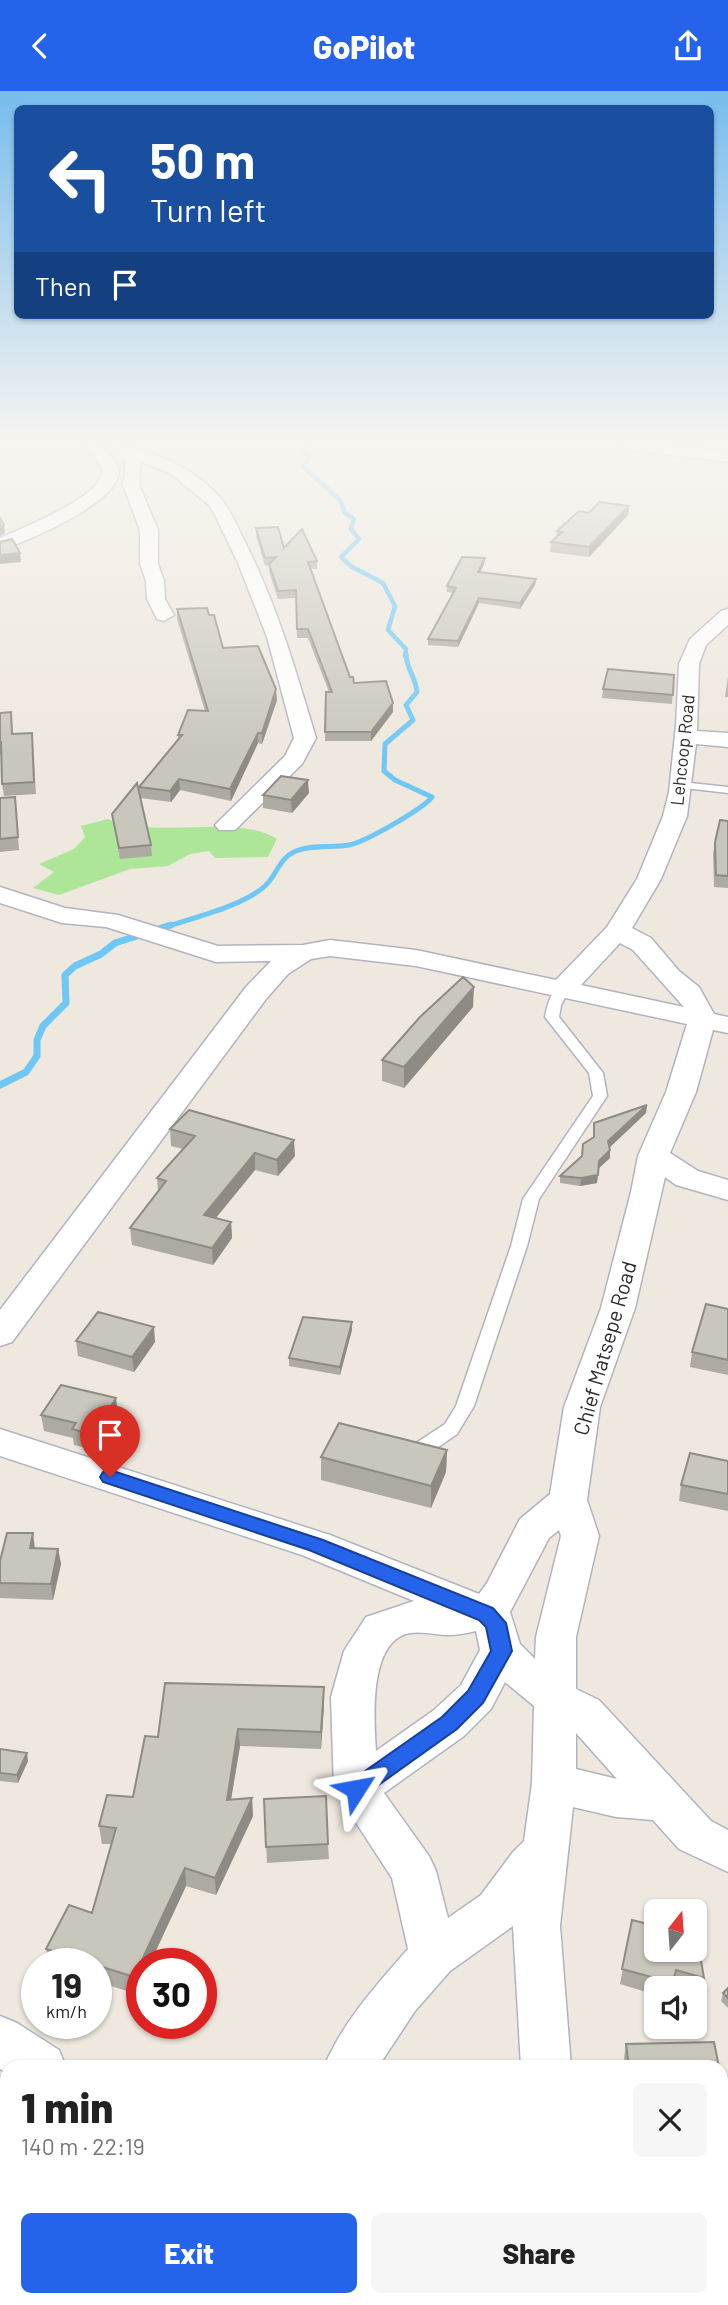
<!DOCTYPE html>
<html lang="en">
<head>
<meta charset="utf-8">
<style>
  :root { --surface:#fff; --page:#f6f6f6; --text:#222; --muted:#767676; --accent:#2563eb }
  body { margin:0; font-family:Barlow,sans-serif; background:var(--page); color:var(--text); height:100vh; display:flex; flex-direction:column; font-size:26px; white-space:nowrap }
  * { box-sizing:border-box; margin:0 }
  p { font-size:23px; color:var(--muted) }
  .icon { flex:none; width:38px; height:38px; fill:none; stroke:currentColor; stroke-width:2; stroke-linecap:round; stroke-linejoin:round }
  .map { position:relative; flex:1; overflow:hidden }
  .side { position:absolute; left:0px; top:1969px; width:728px; height:247px; display:flex; flex-direction:column; background:var(--surface); border-radius:21px 21px 0 0; box-shadow:0 2px 5px #0004 }
  .side>* { flex:none }
  .top-card { position:absolute; left:14px; top:14px; width:700px; height:214px; border-radius:10px; box-shadow:0 2px 5px #0004; background:#1a4fa0; color:#fff; overflow:hidden }
  .needle { width:46px; rotate:17deg }
  .fabs { position:absolute; left:644px; top:1808px; display:grid; gap:14px }
  .fabs a { display:grid; place-items:center; width:63px; height:63px; border-radius:10px; background:var(--surface); box-shadow:0 2px 5px #0004; font-size:35px }
  .speed { position:absolute; left:21px; top:1857px; display:flex; gap:14px; font-size:35px; font-weight:700; text-align:center }
  .speed>* { display:grid; place-content:center; width:91px; height:91px; border-radius:50%; background:var(--surface); box-shadow:0 2px 5px #0004; line-height:1 }
  .speed small { font-size:18px; font-weight:400 }
  .speed .limit { border:10px solid #d22; background:#fff; color:#111 }
  .pin { position:absolute; display:grid; place-items:center; width:60px; height:60px; color:#fff; margin:-72px -30px; border-radius:50% 50% 50% 0; rotate:-45deg; box-shadow:0 0 7px #0007 }
  .pin .icon { rotate:45deg }
  .me { position:absolute; width:77px; margin:-38px; rotate:56deg; stroke-linejoin:round; filter:drop-shadow(0 0 5px #0008) }
  .turn { display:flex; align-items:center; gap:24px; height:147px; padding:0 21px; font-size:32px }
  .turn .icon { width:91px; height:91px; stroke-width:2.5 }
  .turn b { display:block; font-size:49px; line-height:60px }
  .then { display:flex; align-items:center; height:66px; padding:0 21px; background:#0003; gap:14px; font-size:26px }
  .round { display:grid; place-items:center; flex:none; width:74px; height:74px; border-radius:10px; background:var(--page) }
  .overview { display:flex; align-items:center; justify-content:space-between; height:119px; padding:0 21px }
  h1 { font-size:42px; font-weight:800; line-height:52px }
  .cta { display:flex; gap:14px; margin-top:auto; padding:14px 21px }
  .cta a { flex:1; height:80px; border-radius:10px; background:var(--accent); color:#fff; font-size:28px; font-weight:800; line-height:80px; text-align:center }
  .cta a+a { background:var(--page); color:var(--text) }
  header { display:flex; justify-content:space-between; align-items:center; height:91px; padding:0 21px; background:var(--accent); color:#fff; font-size:32px; font-weight:800 }
  .map>svg:first-child { display:block }
  .green { fill:#aee699 }
  .lines { fill:none; stroke-linecap:round; stroke-linejoin:round }
  .stream-far2 { stroke:#6ec7f4; stroke-width:4.5 }
  .stream-far1 { stroke:#6ec7f4; stroke-width:5 }
  .stream { stroke:#6ec7f4; stroke-width:7 }
  .lane-casing { stroke:#b2b3c0; stroke-width:3 }
  .street-casing { stroke:#b2b3c0; stroke-width:3 }
  .lane { fill:#fff; fill-rule:evenodd }
  .street { fill:#fff; fill-rule:evenodd }
  .wall { fill:#adaaa2 }
  .shaded-wall { fill:#8d8b84 }
  .building { fill:#c9c6bc; stroke:#8d8b84; stroke-width:2 }
  .route { fill:#2563eb; stroke:#184099; stroke-width:2 }
  .labels { text-anchor:middle; dominant-baseline:central; stroke-width:5; stroke-linejoin:round; paint-order:stroke }
  .far-street-label { font-size:18px; fill:#2c2c2c; stroke:#fff }
  .street-label { font-size:21px; fill:#2c2c2c; stroke:#fff }
</style>
</head>
<body>
<header><svg class="icon" aria-label="back" viewBox="0 0 24 24"><path d="M15 5l-7 7 7 7"/></svg>GoPilot<svg class="icon" aria-label="share" viewBox="0 0 24 24"><path d="M12 15V3M7 8l5-5 5 5M5 13v7h14v-7"/></svg></header>
<div class="map">
<svg width="728" height="2214" viewBox="0 0 728 2214">
  <rect width="100%" height="100%" fill="#eee8de"/>
  <path class="green" d="M108 728C159 749 235 722 277 748L268 766 215 767 209 760 190 763 168 775 130 778 59 804 33 797 54 781 39 773 74 758 85 746 81 735Z"/>
  <g class="lines">
    <path class="stream-far2" d="M307 354 302 360 309 366 303 376 340 409 345 422 354 428 351 438 359 448 341 466 352 476 383 492 395 515 388 539 406 558 405 565"/>
    <path class="stream-far1" d="M165 836C193 827 243 815 265 795 277 784 279 767 296 760 313 753 332 757 349 754 365 751 423 718 432 706L395 689 384 680 385 653 413 629 406 614 417 601C416 587 406 577 406 563"/>
    <path class="stream" d="M0 994 26 981 37 965V949L43 935 66 912 65 884 75 875 101 863 115 852 171 834"/>
    <defs>
      <path id="lane" d="M681 691 728 696V702L677 696 675 694Z
        M562 895 569 899 561 914 559 926 603 982 607 1005 539 1108 527 1155 474 1315 457 1343 424 1366H410L408 1361 410 1356 445 1333 456 1315 511 1155 523 1108 593 1005 589 982 545 926C547 915 551 898 562 895Z"/>
      <path id="street" d="M83 354H100C109 362 121 373 118 386 110 414 27 452 0 458V447C20 438 104 405 102 380 101 369 90 362 83 354Z
        M104 354C145 354 195 376 222 409 232 421 238 437 245 451 277 514 296 580 316 647L302 673 235 739H219L215 734 285 665 294 647 267 546 238 472 214 422 209 414 170 382 141 371 139 394 158 439V473L164 490 165 508 174 524 164 530 157 528 147 508 146 490 140 473V439L123 394 126 372 120 363Z
        M622 354H670L728 361V371L630 359Z
        M728 518V534L706 554 699 573 697 640 728 642V656L696 653 687 725 661 788 632 837 651 847 679 880 699 896 714 923 728 926V942L713 939 696 1001 670 1062 698 1080 728 1089V1109L676 1094 665 1086 635 1217 600 1316 587 1409 599 1445 576 1546V1598L599 1609 711 1730 728 1739V1781L679 1758 653 1729 616 1726 573 1716 560 1835 571 1976H521L513 1835 450 1880 415 1920 378 1976H324C342 1932 377 1893 408 1858L392 1787 334 1698 331 1606 344 1560 366 1526 414 1510 302 1464 0 1365V1338L330 1444 479 1503 487 1492 520 1428 550 1403 564 1316 601 1217 631 1101 638 1065 666 1001 687 933 416 875 330 865 311 868 288 883 266 908 12 1251 0 1255V1219L246 896 271 870 216 871 106 836 62 832 0 812V796L65 817 118 824 218 855 303 854 330 849 416 859 556 889 607 836 637 788 663 725 669 701 676 634 679 573 690 548 721 520ZM620 852 633 859 684 916 581 894ZM559 1439 561 1445 536 1546 535 1568 520 1553 510 1521 549 1447ZM476 1540 480 1559 461 1594 434 1619 376 1660C374 1629 368 1549 410 1542 422 1540 437 1544 449 1544 458 1544 467 1542 476 1540ZM505 1591 534 1615 532 1692 524 1750 513 1761 481 1804 448 1827 436 1780 429 1765 384 1702 464 1645 491 1618ZM576 1642 617 1688 576 1678Z
        M0 1925 17 1932 59 1959 66 1976H7V1982L0 1978Z
        M535 2208H590L591 2214H535Z"/>
    </defs>
    <use href="#lane" class="lane-casing"/>
    <use href="#street" class="street-casing"/>
    <use href="#lane" class="lane"/>
    <use href="#street" class="street"/>
  </g>
  <path class="wall" d="M629 415 628 424 589 466 550 461 551 451 556 446 557 440 589 422Z
    M256 437 284 457 317 470V478H311L350 586 354 592 393 621 371 650H325L326 601H329L308 547H297L296 507 278 508 269 481V474L265 475 256 445Z
    M484 473 480 481 536 488 535 494 520 518 479 512 458 556 428 554V548L453 502 447 501V495Z
    M177 518 209 524 223 557 277 609 262 653 258 652 231 710 180 699 171 711 140 707 151 754 152 765 120 768 112 723 140 706 139 696 178 649V644L205 620 177 528Z
    M674 584 672 613 602 607 603 598Z
    M728 586V606H725Z
    M11 621 13 643 32 642 36 703 4 705 2 693V663H0V622Z
    M309 702 292 722 263 717V704Z
    M15 706 19 759 0 761V707Z
    M728 730V797L714 796 713 763 715 751Z
    M473 916 404 997 382 990V969Z
    M647 1014 646 1022 610 1056V1067L598 1077 597 1092 580 1095 560 1092V1085L582 1065 593 1046 594 1032Z
    M170 1038 295 1065 278 1085 255 1079 216 1127 231 1131 232 1147 213 1174 132 1154 130 1137 158 1101 157 1087 183 1058 171 1055Z
    M728 1218V1284L690 1276 692 1261Z
    M352 1239 340 1284 289 1275V1267Z
    M76 1250 155 1251 134 1281 78 1265Z
    M118 1322 96 1359 74 1354 73 1347 44 1340 41 1324Z
    M447 1359 446 1381 431 1417 321 1389V1366Z
    M728 1370V1420L679 1410 681 1394Z
    M35 1457 58 1458 61 1473 53 1509 0 1507V1470Z
    M324 1596V1614L321 1658 240 1655 231 1708 252 1707 253 1725 216 1804 186 1795 136 1903 96 1890V1872H49L46 1858 92 1822 111 1753H102L99 1735 133 1706 158 1646Z
    M0 1658 28 1670 18 1692 0 1690Z
    M264 1708 328 1753 329 1768 267 1772Z
    M632 1829 704 1887 701 1902 695 1901V1897H681L673 1895 672 1897H656V1904L620 1893Z
    M728 1897V1917L721 1910 723 1902Z
    M626 1953 719 1976H625L624 1967Z
    M721 1990 728 2031V2043L726 2052H721Z"/>
  <path class="shaded-wall" d="M629 415 628 424 589 466V456Z
    M4 434 5 442 0 445V436Z
    M20 462 21 471 0 473V464Z
    M485 467 484 473 478 486V481Z
    M536 488 535 494 520 518V512Z
    M479 507V512L458 556V550Z
    M276 598 277 609 262 653V642Z
    M393 612V621L371 650V641Z
    M258 642V652L231 710 230 698Z
    M179 688 180 699 171 711 170 700Z
    M308 689 309 702 292 722 291 709Z
    M474 896 473 916 404 997V976Z
    M647 1014 646 1022 608 1058V1050Z
    M294 1049 295 1065 278 1085 277 1069Z
    M610 1059V1067L598 1078 599 1070Z
    M255 1062V1079L205 1140 204 1124Z
    M598 1084 597 1092 580 1095 581 1087Z
    M231 1131 232 1147 213 1174 212 1157Z
    M352 1231V1239L340 1284V1276Z
    M154 1236 155 1251 134 1281 132 1266Z
    M116 1307 118 1322 96 1359 94 1344Z
    M447 1359 446 1381 431 1417V1395Z
    M33 1442 35 1458 30 1457Z
    M58 1458 61 1473 53 1509 51 1493Z
    M324 1596V1614L321 1658V1641Z
    M238 1638 240 1655 228 1726 227 1709Z
    M27 1662 28 1670 18 1692 17 1684Z
    M252 1707 253 1725 216 1804 215 1787Z
    M185 1777 186 1795 150 1872H142V1891L136 1903 134 1886Z"/>
  <path class="building" d="M599 411 629 415 589 456 551 451 562 441 557 440 579 420 589 422Z
    M0 427 4 434 0 436Z
    M278 436 284 457 302 438 317 470 308 471 350 586H353L354 592 386 590 393 612 371 641H325L326 601H332L308 538H297L296 499 278 500 269 473 276 466 265 467 256 437Z
    M12 448 20 462 0 464V451Z
    M462 466 485 467 478 481 536 488 520 512 479 507 458 550 428 548 456 497 447 495Z
    M207 517 209 524H214L223 557 258 555 276 598 262 642H258L230 698 179 688 170 700 139 696 182 644H178L188 619 208 620 177 518Z
    M608 578 674 584 673 604 603 598Z
    M11 621 12 643 32 642 34 691 2 693 1 651H0V622Z
    M281 685 308 689 291 709 263 704Z
    M137 692 151 754 119 757 112 723Z
    M15 706 18 746 0 748V707Z
    M720 729 728 730V785L716 784 715 751Z
    M463 886 474 896 404 976 382 969 420 926Z
    M647 1014 608 1050 610 1059 599 1070 598 1084 581 1087 560 1085 582 1065 583 1053 594 1046V1032Z
    M189 1019 294 1049 277 1069 255 1062 204 1124 231 1131 212 1157 130 1137 166 1090 157 1087 195 1045 170 1038Z
    M706 1213 728 1218V1269L692 1261Z
    M98 1221 154 1236 132 1266 76 1250Z
    M303 1226 352 1231 340 1276 289 1267Z
    M61 1294 116 1307 94 1344 72 1338 76 1332 41 1324Z
    M339 1332 447 1359 431 1395 321 1366Z
    M690 1362 728 1370V1403L681 1394Z
    M7 1442H33L30 1457 58 1458 51 1493 0 1492V1470Z
    M165 1592 324 1596 321 1641 238 1638 227 1709 252 1707 215 1787 185 1777 134 1886 96 1874V1872H92L46 1858 69 1814 92 1822 116 1737 99 1735 107 1704 133 1706 145 1645 158 1646Z
    M0 1658 27 1662 17 1684 0 1682Z
    M326 1705 328 1753 266 1756 264 1708Z
    M632 1829 656 1835V1858H695V1845L697 1846 704 1887 676 1879 673 1892 622 1878Z
    M728 1897V1907L723 1902Z
    M714 1951 719 1976H629L626 1953Z
    M721 1990 728 2031V2038H721Z"/>
  <linearGradient id="sky" x2="0" y2="1"><stop stop-color="#77bced"/><stop offset="0.53" stop-color="#f7f5f0"/><stop offset="1" stop-color="#f7f5f0" stop-opacity="0"/></linearGradient>
  <rect width="728" height="664" fill="url(#sky)"/>
  <path class="route" d="M110 1379 323 1449 493 1517 506 1532 512 1560 483 1612 457 1638 363 1705 356 1708 348 1705 344 1698 348 1692 442 1626 468 1600 491 1560 486 1536 479 1529 309 1459 103 1391 100 1386 103 1381Z"/>
  <g class="labels">
    <g class="far-street-label">
      <text transform="translate(682 659) rotate(-84)">Lehcoop Road</text>
    </g>
    <g class="street-label">
      <text transform="translate(604 1257) rotate(-74)">Chief Matsepe Road</text>
    </g>
  </g>
</svg>
<div class="fabs">
<a><svg class="needle" viewBox="-14 -14 28 28"><path d="M0-13l5 13h-10z" fill="#e53935"/><path d="M0 13l5-13h-10z" fill="#767676"/></svg></a>
<a><svg class="icon" aria-label="sound" viewBox="0 0 24 24"><path d="M4 9h4l5-4v14l-5-4H4zM17 9q2 3 0 6"/></svg></a>
</div>
<div class="speed"><div>19<small>km/h</small></div><div class="limit">30</div></div>
<div class="pin" style="left:110px;top:1386px;background:#d93025"><svg class="icon" aria-label="arrive" viewBox="0 0 24 24"><path d="M6 21V4h12l-3 4 3 4H6"/></svg></div>
<svg class="me" style="left:356px;top:1698px" viewBox="-20 -20 40 40"><path d="M0-17L14 15 0 8-14 15z" fill="#2563eb" stroke="#fff" stroke-width="4"/></svg>
<div class="top-card">
<div class="turn"><svg class="icon" aria-label="left" viewBox="0 0 24 24"><path d="M17 20v-9H6M10 6l-5 5 5 5"/></svg><div><b>50 m</b>Turn left</div></div>
<div class="then">Then<svg class="icon" aria-label="arrive" viewBox="0 0 24 24"><path d="M6 21V4h12l-3 4 3 4H6"/></svg></div>
</div>
<section class="side">
<div class="overview"><div><h1>1 min</h1><p>140 m · 22:19</p></div><a class="round"><svg class="icon" aria-label="close" viewBox="0 0 24 24"><path d="M6 6l12 12M18 6L6 18"/></svg></a></div>
<div class="cta"><a>Exit</a><a>Share</a></div>
</section>
</div>
</body>
</html>
